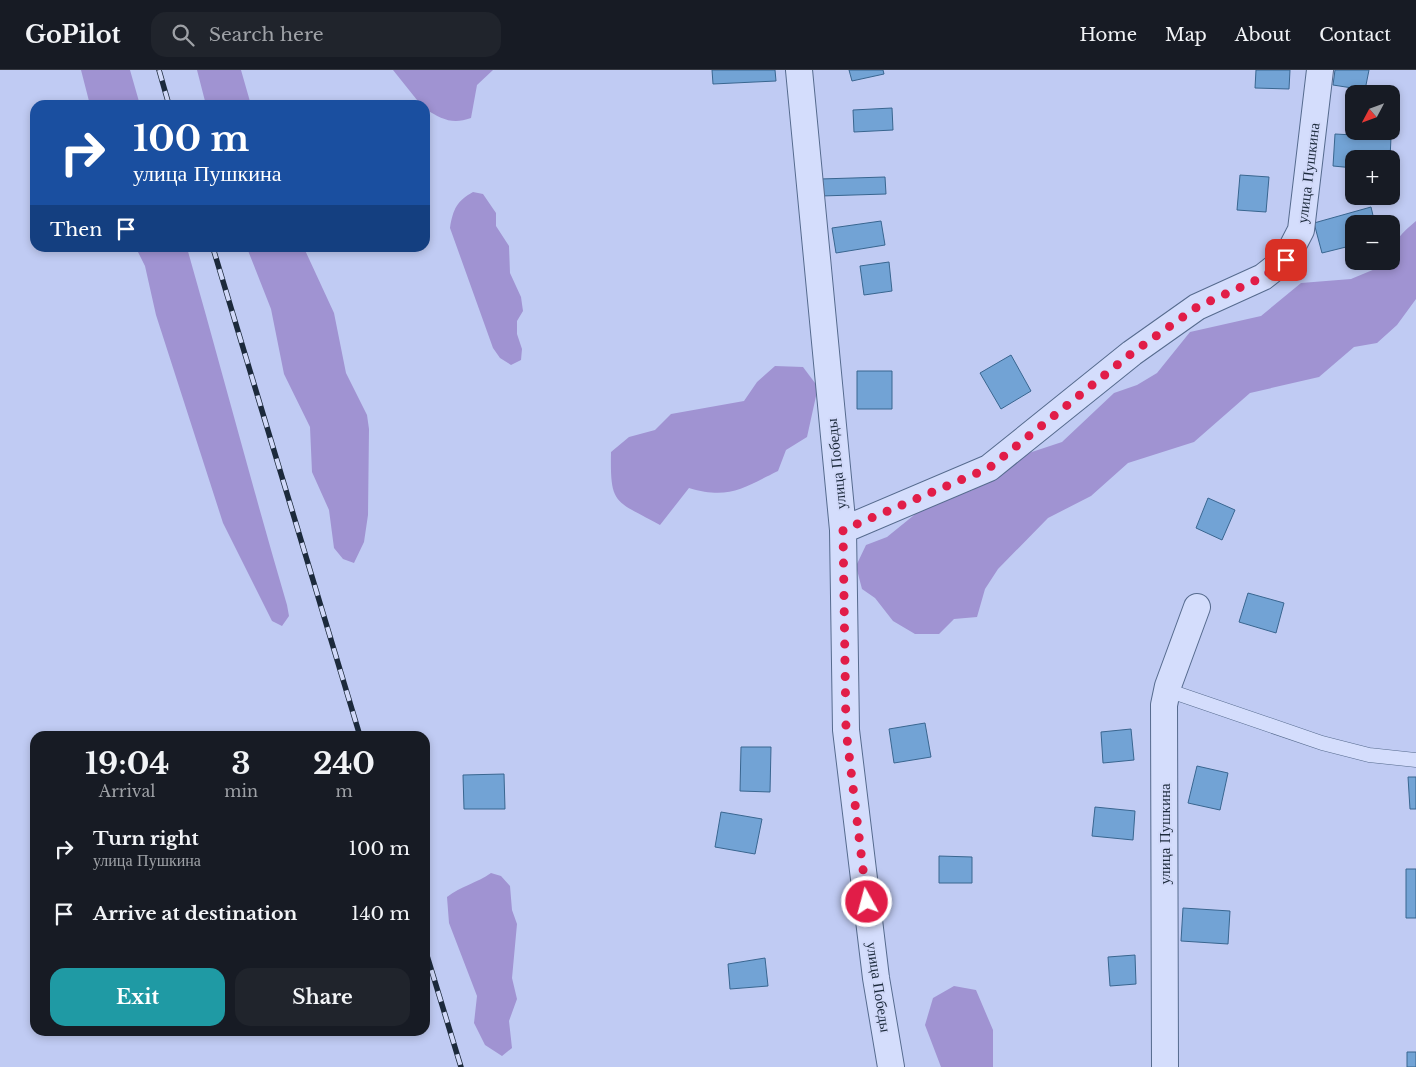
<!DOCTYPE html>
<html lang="en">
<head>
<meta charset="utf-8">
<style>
  :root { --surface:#171b24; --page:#20242c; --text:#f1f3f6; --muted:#9ea1a6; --line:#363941; --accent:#1f9aa4 }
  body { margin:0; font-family:"Libre Baskerville",serif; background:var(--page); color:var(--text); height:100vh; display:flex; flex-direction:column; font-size:19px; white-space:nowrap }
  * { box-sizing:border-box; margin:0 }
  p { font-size:16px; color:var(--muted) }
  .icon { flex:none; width:28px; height:28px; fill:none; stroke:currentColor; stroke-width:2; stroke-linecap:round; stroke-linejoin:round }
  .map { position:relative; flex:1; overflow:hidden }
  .sheet { position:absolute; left:30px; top:661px; width:400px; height:305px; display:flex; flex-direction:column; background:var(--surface); border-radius:15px; box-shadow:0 2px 8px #0003 }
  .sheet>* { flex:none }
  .top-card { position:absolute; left:30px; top:30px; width:400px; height:152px; border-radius:15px; box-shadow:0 2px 8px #0003; background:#1a4fa0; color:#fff; overflow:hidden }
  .needle { width:32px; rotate:229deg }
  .fabs { position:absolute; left:1345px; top:15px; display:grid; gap:10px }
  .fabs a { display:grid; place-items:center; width:55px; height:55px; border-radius:10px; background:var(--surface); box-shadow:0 2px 8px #0003; font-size:25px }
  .pin { position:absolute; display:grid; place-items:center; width:42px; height:42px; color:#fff; margin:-21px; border-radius:10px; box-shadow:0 2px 8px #0006 }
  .me { position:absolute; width:55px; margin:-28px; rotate:353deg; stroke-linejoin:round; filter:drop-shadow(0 0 4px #0008) }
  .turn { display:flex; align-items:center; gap:18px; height:105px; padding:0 20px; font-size:22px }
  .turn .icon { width:65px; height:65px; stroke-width:2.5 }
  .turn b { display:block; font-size:35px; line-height:42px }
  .then { display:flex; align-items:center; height:48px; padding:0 20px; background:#0003; gap:10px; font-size:19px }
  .eta { display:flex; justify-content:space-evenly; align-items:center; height:85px; text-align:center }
  .eta b { font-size:30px; font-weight:700; line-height:35px }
  .cta { display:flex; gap:10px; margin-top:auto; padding:10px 20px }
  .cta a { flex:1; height:58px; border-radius:15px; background:var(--accent); color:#fff; font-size:20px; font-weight:700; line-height:58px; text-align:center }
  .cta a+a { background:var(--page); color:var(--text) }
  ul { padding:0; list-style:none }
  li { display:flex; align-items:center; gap:15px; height:65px; padding:0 20px }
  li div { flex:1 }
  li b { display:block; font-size:19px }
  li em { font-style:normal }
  header { display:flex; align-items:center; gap:30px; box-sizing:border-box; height:70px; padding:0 25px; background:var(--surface); border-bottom:1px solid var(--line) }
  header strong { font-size:24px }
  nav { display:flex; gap:28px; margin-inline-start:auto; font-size:18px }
  .search { width:350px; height:45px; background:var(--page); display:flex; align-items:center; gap:12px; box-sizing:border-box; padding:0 18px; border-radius:15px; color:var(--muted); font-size:19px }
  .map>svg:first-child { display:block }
  .green { fill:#a093d2 }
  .building { fill:#72a3d5; stroke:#396690 }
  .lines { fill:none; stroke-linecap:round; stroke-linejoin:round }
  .service-casing { stroke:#566b8e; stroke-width:15 }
  .minor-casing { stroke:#566b8e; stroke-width:28 }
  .service { stroke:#d4ddfc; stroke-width:14 }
  .minor { stroke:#d4ddfc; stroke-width:26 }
  .rail-casing { stroke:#1c2a3c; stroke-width:5.5 }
  .rail { stroke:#d1d9f9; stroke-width:4; stroke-dasharray:11; stroke-linecap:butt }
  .route { stroke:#e11d48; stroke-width:9; stroke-dasharray:0 16.2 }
  .labels { text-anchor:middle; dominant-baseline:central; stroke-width:4; stroke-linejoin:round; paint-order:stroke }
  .street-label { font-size:15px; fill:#1c2a3c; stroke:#d1d9f9 }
</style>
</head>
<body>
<header>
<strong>GoPilot</strong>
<div class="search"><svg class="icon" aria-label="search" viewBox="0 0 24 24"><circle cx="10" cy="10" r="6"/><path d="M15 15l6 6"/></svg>Search here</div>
<nav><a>Home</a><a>Map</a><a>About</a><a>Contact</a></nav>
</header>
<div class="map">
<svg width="1416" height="997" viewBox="0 0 1416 997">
  <rect width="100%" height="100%" fill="#c0cbf3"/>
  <path class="green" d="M81 0H130L140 35H90Z
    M197 0H241L251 35H206Z
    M393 0H493L477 15 471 48C452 55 442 49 425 39V35H421Z
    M473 122 483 124 496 143V156L509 176 510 203 521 227 523 241 517 251V264L522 279 521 290 511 295 500 288 493 278 450 158C453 139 457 131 473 122Z
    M1416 151V229L1397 255 1377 273 1354 277 1319 307 1250 323 1194 372 1128 393 1091 426 1048 448 998 499 985 519 977 547 954 549 939 564H915L893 551 875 528 862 519 856 496 866 475 887 467 924 437 973 420 1014 388 1062 372 1114 323 1137 315 1157 303 1190 262 1261 246 1301 213 1351 209 1375 199 1381 191H1391C1391 172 1402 163 1416 151Z
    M136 178H187C221 297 252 416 287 535L289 546 282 556 272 551 223 453 156 245 145 196Z
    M247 178H304L334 243 346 303 367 345 369 359 368 445 364 472 354 493 343 489 334 478 329 440 312 402 310 357 284 304 271 239Z
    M775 296 803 297 818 317 807 367 786 380 778 401C743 418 729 430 689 418L660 455C615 430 610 436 611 382L629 367 655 360 671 344 744 331 757 312Z
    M491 803 501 806 510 816 512 840 517 854 512 908 517 929 509 951 512 978 502 986 485 975 474 953 477 926 449 853 447 827C461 816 477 813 491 803Z
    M954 916 976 920 993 960V997H941L925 955 933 928Z"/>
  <path class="building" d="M712 0H775L776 11 713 14Z
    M849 0H883L884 4 852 11Z
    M1256 0H1290L1289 19 1255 18Z
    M1335 0H1369L1365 20 1333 15Z
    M892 38 893 60 854 62 853 40Z
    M1335 64 1391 67 1390 89H1354V98L1333 96Z
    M1240 105 1269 107 1266 142 1237 140Z
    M885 107 886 124 821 126 820 109Z
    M1371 137 1375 154H1354V175L1322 183 1314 153Z
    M881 151 885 175 836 183 832 158Z
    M889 192 892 221 864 225 860 196Z
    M1011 285 1031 321 1001 339 980 303Z
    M857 301H892V339H857Z
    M1208 428 1235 440 1222 470 1196 458Z
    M1248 523 1284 533 1276 563 1239 552Z
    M925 653 931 687 894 693 889 659Z
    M1131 659 1134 690 1103 693 1101 662Z
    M741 677H771L770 722 740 721Z
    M1197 696 1228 703 1220 740 1188 733Z
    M504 704 505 739H464L463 705Z
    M1408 707H1416V739H1410Z
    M1095 737 1135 741 1133 770 1092 766Z
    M721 742 762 749 755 784 715 777Z
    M939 786 972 787V813H939Z
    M1406 799H1416V848H1406Z
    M1183 838 1230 841 1228 874 1181 871Z
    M1135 885 1136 914 1110 916 1108 887Z
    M765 888 768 916 730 919 728 894Z
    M1407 982H1416V997H1407Z"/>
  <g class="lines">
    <defs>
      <path id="service" d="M1167 620 1322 673 1369 685 1416 690"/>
      <path id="minor" d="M799 0 843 460 846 660 876 908 891 997
        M843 460 989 398 1132 283 1197 237 1263 207 1286 189 1301 160 1320 0
        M1165 997 1164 635 1168 616 1197 537"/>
    </defs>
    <use href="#service" class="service-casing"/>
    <use href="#minor" class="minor-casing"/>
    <use href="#service" class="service"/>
    <use href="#minor" class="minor"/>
    <defs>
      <path id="rail" d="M159 0 169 35
        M213 178 360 666
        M425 879 461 997"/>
    </defs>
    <use href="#rail" class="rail-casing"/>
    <use href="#rail" class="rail"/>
  </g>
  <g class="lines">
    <path class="route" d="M867 832 846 660 843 460 989 398 1132 283 1197 237 1263 207 1286 190"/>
  </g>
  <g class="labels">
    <g class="street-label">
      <text transform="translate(1308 103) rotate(-83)">улица Пушкина</text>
      <text transform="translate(836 394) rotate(-96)">улица Победы</text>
      <text transform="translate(1164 764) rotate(-90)">улица Пушкина</text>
      <text transform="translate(879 917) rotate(81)">улица Победы</text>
    </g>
  </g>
</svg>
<div class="fabs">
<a><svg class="needle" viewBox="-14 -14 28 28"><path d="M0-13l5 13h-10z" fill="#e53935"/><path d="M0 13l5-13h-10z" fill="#9ea1a6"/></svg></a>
<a>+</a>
<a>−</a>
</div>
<div class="pin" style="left:1286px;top:190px;background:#d93025"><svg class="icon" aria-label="arrive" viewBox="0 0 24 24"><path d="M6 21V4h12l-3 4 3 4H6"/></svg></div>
<svg class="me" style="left:867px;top:832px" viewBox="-20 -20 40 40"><circle r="17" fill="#e11d48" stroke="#fff" stroke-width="3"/><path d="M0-11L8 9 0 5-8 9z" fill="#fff"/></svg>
<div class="top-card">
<div class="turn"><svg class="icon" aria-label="right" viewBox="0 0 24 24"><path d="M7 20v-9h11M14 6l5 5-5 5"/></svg><div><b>100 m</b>улица Пушкина</div></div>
<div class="then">Then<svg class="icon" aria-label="arrive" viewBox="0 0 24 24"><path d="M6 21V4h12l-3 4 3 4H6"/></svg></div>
</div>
<section class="sheet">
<div class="eta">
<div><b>19:04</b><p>Arrival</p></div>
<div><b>3</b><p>min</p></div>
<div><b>240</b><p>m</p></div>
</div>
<ul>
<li><svg class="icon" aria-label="right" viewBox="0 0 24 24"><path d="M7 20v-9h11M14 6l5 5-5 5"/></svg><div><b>Turn right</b><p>улица Пушкина</p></div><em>100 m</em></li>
<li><svg class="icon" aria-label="arrive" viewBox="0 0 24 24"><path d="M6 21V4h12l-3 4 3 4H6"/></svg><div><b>Arrive at destination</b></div><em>140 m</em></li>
</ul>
<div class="cta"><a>Exit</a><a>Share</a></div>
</section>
</div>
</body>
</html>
